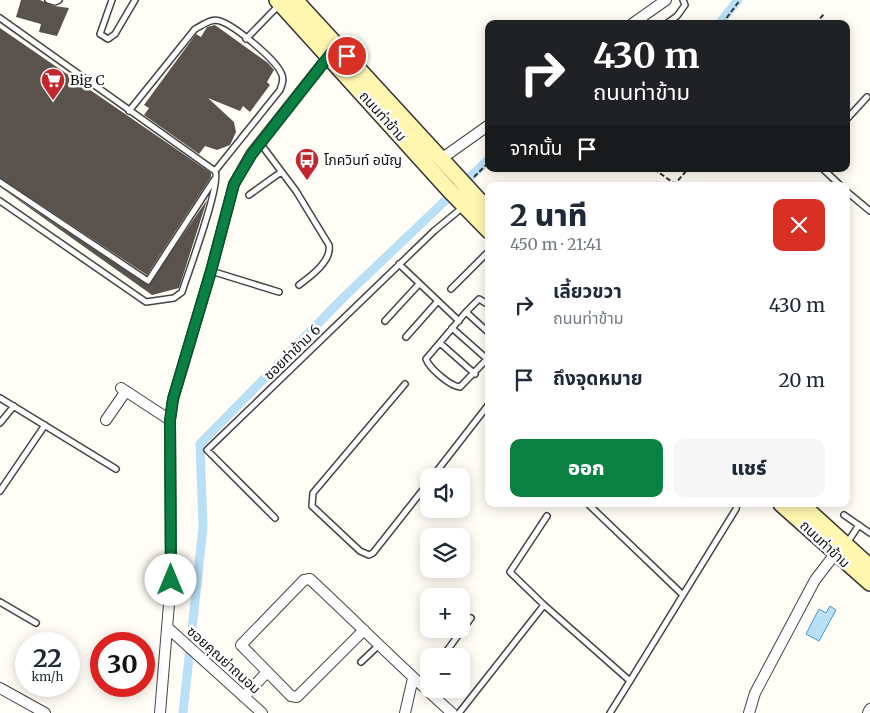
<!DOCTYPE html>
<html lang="th">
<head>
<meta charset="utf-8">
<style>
  :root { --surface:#fff; --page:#f6f6f7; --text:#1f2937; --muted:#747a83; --accent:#0b8043 }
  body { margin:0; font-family:Merriweather,"Noto Sans Thai",serif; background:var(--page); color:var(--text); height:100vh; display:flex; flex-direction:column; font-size:19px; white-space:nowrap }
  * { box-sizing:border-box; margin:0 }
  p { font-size:16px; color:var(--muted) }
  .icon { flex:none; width:28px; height:28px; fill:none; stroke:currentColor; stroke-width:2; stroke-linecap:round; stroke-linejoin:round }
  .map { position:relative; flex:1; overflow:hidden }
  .details { position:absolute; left:485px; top:182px; width:365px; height:325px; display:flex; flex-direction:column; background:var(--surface); border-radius:10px; box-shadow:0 2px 12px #0003 }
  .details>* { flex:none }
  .banner { position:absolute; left:485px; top:20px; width:365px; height:152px; border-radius:10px; box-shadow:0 2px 12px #0003; background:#202124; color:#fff; overflow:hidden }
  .tools { position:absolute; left:420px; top:468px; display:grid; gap:10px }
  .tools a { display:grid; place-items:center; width:50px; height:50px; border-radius:10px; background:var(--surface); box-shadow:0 2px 12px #0003; font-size:25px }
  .speed { position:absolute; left:15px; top:632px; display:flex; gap:10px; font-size:25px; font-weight:700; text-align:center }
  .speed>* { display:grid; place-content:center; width:65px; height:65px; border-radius:50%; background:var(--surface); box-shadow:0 2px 12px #0003; line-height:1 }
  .speed small { font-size:12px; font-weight:400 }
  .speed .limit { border:8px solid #d22; background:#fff; color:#111 }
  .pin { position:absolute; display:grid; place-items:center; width:42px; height:42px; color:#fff; margin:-21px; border:2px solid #fff; border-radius:50%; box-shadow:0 1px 5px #0007 }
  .me { position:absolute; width:55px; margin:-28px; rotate:0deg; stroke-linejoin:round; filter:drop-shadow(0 0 4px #0008) }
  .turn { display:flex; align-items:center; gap:18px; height:105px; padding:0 25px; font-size:22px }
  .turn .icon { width:65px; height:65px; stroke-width:2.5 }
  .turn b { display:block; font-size:35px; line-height:42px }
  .then { display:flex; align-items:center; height:48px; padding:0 25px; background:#0003; gap:10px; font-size:19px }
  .round { display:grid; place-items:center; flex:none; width:52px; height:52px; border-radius:10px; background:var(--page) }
  .head { display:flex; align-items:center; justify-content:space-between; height:85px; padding:0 25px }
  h1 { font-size:30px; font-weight:800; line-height:38px }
  .primary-button { display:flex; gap:10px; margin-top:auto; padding:10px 25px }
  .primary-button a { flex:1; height:58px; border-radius:10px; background:var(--accent); color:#fff; font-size:20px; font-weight:800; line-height:58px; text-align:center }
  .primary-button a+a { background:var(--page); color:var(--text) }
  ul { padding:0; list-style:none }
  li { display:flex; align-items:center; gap:15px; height:75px; padding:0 25px }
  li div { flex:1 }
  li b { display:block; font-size:19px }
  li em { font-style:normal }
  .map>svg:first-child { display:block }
  .water { fill:#b9e0f7; stroke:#3f96cf }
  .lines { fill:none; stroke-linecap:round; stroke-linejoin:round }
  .canal { stroke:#b9e0f7; stroke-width:9 }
  .building { fill:#5a524d }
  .lane-casing { stroke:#444; stroke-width:8 }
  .street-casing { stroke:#444; stroke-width:12 }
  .secondary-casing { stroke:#333; stroke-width:18 }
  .path { stroke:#333; stroke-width:2; stroke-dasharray:5 2.5; stroke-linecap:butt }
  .lane { stroke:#fff; stroke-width:5 }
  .street { stroke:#fff; stroke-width:10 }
  .secondary { stroke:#fff6b0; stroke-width:15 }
  .route-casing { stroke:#07532c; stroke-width:12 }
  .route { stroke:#0b8043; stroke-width:9 }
  .labels { text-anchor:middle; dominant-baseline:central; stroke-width:5; stroke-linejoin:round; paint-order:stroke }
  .poi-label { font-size:14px; fill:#111; stroke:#fff; text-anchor:start }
  .street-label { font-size:14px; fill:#111; stroke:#fff }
</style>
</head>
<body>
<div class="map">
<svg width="870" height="713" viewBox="0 0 870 713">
  <rect width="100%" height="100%" fill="#fffdf5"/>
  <path class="water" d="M830 606 836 610 819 641 806 634 819 609 826 613Z"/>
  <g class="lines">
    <path class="canal" d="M719 24 738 0
      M183 713 203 527 200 444 345 296 489 159"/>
  </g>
  <path class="building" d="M21 0H40L54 6 69 8 57 36 39 32 41 24 16 17Z
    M215 25 268 63 274 70 267 82 270 85 250 112 243 106 240 111 208 98 234 122 236 132 230 145 217 150 205 146 199 154 144 115 149 108 144 105 196 34 201 37 207 27Z
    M0 28 211 173V177L147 275 0 178Z
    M0 187 148 285 207 200 179 288 152 295Z"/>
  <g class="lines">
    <defs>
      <path id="lane" d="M48 0 55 2 59 0
        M112 0 100 34 108 39 115 34 135 0
        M0 18 215 171C222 182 188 273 182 292L174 298 146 302 0 201
        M666 24 677 16 685 5 683 0
        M246 39 279 5
        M129 111 195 29C203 25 211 18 220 21 235 26 277 60 282 75 284 80 282 85 280 90L215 171
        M846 120 867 97
        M260 143 296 191 329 245C332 261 311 276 299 285
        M823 169 841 186
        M0 182 148 281 214 180
        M846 191 870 211
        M249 195 281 172
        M399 264 459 321
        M211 271 279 292
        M451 289 489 251
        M466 312 479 299 489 305
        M385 321 419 284
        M452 328 487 359
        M489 333 466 312 426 359C430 369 450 386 460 387L489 357
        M406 337 438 301
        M440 343 475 374
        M405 384 313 493 312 506 360 551 369 555 373 553 429 482
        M0 398 116 469
        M0 423 14 406
        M433 476 489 404
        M0 491 45 425
        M588 504 683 595
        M844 515 870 533
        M275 518 207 450 434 231 463 207
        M847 543 859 525
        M0 602 36 623
        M544 605 510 572 547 516
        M443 656 471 618
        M361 662 379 645
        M630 681 736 509 737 504
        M421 685 429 675
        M459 713 544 605 630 681 610 713"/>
      <path id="street" d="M632 24 666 0
        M441 159 489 125
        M121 388 170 420
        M106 420 126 391
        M168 628 262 713
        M364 630 297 697 291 696 241 645 304 580 310 579C358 624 404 670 452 713
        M0 688 45 713
        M244 697 267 672
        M160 713 171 580 170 420 173 399 211 271 234 184 251 154 331 53
        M405 713 413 678
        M749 713 755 693 815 580 835 554
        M868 713 870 709"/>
      <path id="secondary" d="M277 0 449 190 489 231
        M295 0 489 211
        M781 504 870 583
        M801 504 870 567"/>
    </defs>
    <use href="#lane" class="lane-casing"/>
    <use href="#street" class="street-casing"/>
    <use href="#secondary" class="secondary-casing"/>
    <path class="path" d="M722 24 740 0
      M815 24 824 14
      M654 169 675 184
      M474 177 489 162
      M673 186 688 169"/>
    <use href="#lane" class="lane"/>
    <use href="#street" class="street"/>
    <use href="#secondary" class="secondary"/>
  </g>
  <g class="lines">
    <defs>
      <path id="route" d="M171 580 170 420 173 399 211 271 234 184 252 154 329 56 337 46 347 56"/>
    </defs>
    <use href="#route" class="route-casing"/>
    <use href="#route" class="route"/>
  </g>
  <defs>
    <symbol id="supermarket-pin" viewBox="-11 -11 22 30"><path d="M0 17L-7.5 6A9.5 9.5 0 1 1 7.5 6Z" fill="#c4262e" stroke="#fff"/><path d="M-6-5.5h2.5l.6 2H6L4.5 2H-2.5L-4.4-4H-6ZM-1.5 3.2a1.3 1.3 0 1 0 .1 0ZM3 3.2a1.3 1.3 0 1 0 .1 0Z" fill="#fff"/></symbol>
    <symbol id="bus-pin" viewBox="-11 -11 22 30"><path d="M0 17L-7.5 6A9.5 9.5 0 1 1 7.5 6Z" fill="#c4262e" stroke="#fff"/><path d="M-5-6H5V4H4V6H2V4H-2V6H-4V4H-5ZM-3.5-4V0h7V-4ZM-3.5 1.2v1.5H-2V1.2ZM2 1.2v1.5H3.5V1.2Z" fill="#fff"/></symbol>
  </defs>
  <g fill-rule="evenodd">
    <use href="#supermarket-pin" x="39" y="66" width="28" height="38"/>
    <use href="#bus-pin" x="293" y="146" width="28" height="38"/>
  </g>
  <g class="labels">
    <g class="poi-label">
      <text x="70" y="80">Big C</text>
      <text x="324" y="160">โภควินท์ อนัญ</text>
    </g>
    <g class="street-label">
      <text transform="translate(383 116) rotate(48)">ถนนท่าข้าม</text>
      <text transform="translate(292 352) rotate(-44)">ซอยท่าข้าม 6</text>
      <text transform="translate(825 544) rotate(43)">ถนนท่าข้าม</text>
      <text transform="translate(224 660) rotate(42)">ซอยคุณย่าถนอม</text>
    </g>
  </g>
</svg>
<div class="tools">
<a><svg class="icon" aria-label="sound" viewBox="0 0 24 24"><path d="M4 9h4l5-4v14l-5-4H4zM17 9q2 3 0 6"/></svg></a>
<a><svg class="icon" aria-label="layers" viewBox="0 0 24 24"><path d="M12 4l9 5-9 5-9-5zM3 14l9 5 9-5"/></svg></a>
<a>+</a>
<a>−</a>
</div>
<div class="speed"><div>22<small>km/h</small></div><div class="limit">30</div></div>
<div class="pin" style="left:347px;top:56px;background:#d93025"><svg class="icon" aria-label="arrive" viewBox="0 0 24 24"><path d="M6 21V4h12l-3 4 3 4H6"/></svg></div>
<svg class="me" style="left:171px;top:580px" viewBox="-20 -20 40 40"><circle r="19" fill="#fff"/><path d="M0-13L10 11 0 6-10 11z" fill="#0b8043"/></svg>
<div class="banner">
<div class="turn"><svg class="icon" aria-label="right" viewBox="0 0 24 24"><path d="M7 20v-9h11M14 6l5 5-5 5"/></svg><div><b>430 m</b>ถนนท่าข้าม</div></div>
<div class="then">จากนั้น<svg class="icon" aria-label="arrive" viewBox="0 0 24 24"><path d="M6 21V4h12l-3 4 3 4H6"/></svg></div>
</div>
<section class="details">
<div class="head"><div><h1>2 นาที</h1><p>450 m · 21:41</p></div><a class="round" style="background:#d93025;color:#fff"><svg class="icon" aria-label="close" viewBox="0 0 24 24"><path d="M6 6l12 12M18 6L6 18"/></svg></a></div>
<ul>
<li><svg class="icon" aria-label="right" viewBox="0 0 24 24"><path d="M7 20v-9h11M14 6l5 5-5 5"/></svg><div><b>เลี้ยวขวา</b><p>ถนนท่าข้าม</p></div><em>430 m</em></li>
<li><svg class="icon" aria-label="arrive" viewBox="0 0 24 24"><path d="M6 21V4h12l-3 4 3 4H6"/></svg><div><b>ถึงจุดหมาย</b></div><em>20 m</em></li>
</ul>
<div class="primary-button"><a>ออก</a><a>แชร์</a></div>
</section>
</div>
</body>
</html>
